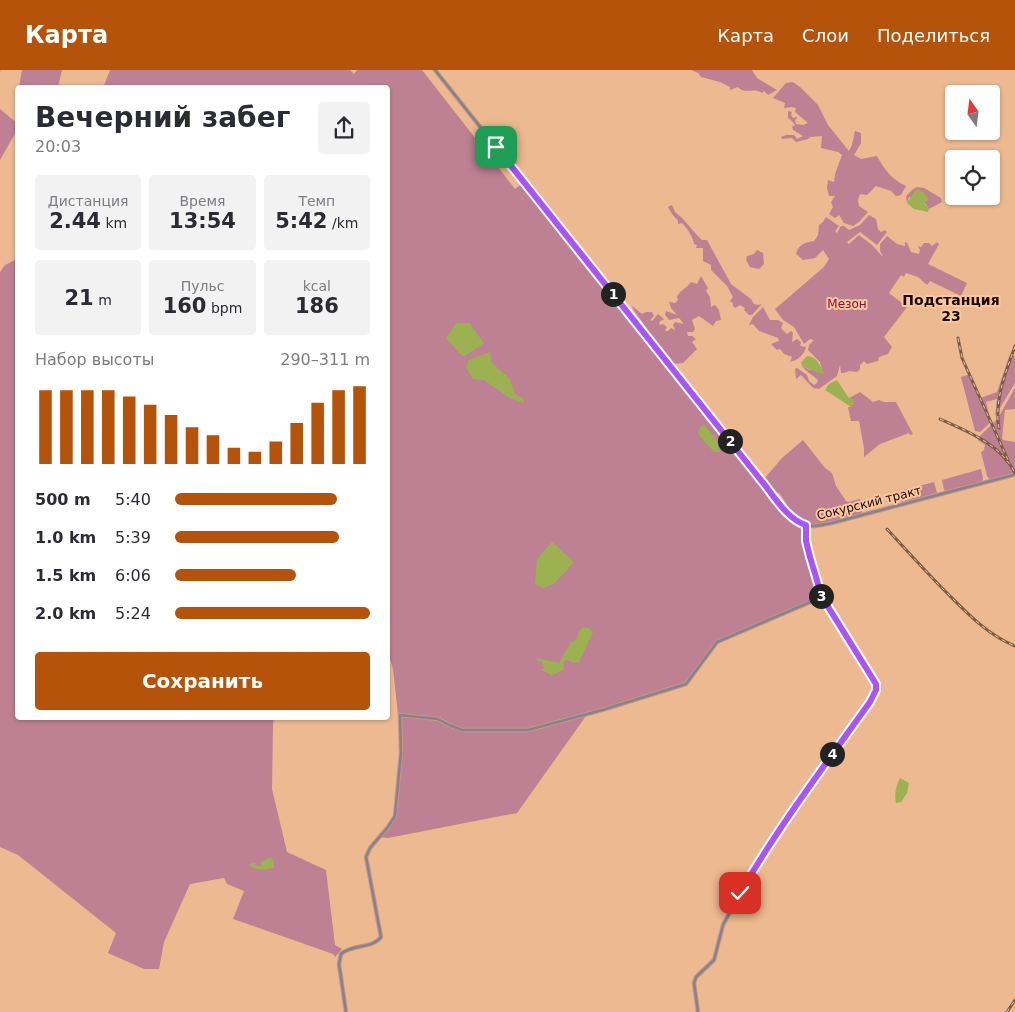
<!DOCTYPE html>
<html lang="ru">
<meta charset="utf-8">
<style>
:root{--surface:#fff;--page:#f2f2f3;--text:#2b2b33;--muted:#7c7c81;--accent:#b45309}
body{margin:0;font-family:"DejaVu Sans",sans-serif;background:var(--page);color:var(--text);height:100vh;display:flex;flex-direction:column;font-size:19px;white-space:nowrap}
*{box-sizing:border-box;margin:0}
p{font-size:16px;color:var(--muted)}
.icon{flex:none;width:28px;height:28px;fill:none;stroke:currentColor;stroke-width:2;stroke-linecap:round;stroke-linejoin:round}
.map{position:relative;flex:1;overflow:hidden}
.sheet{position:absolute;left:15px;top:15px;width:375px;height:635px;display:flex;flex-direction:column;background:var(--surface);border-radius:5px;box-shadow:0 1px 4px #0004}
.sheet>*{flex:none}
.needle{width:32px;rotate:346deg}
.buttons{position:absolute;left:945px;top:15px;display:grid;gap:10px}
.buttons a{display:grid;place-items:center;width:55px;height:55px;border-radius:5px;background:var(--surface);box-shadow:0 1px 4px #0004;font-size:25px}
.pin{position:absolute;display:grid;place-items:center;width:42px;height:42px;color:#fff;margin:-21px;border-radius:10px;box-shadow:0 2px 8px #0006}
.km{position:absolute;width:25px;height:25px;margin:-12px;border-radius:50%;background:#222;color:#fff;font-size:14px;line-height:25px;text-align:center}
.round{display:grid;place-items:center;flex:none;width:52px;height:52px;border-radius:5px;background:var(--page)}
.summary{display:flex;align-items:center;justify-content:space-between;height:85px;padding:0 20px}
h1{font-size:28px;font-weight:800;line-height:38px}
.figures{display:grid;grid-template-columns:repeat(3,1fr);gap:8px;height:85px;padding:5px 20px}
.figures div{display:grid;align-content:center;border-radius:5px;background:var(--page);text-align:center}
.figures b{font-size:21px;font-weight:800}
.figures small{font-size:14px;font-weight:400}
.figures p{font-size:14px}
.chart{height:140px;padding:10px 20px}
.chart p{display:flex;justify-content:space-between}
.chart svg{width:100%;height:90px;margin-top:5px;stroke:var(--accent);stroke-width:6}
.action{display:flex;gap:10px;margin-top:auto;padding:10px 20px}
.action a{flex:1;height:58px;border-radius:5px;background:var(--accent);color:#fff;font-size:20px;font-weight:800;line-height:58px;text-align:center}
ul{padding:0 20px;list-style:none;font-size:16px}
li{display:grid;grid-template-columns:80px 60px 1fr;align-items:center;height:38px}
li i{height:12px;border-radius:6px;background:var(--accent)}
header{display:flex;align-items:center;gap:30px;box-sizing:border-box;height:70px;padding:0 25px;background:var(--accent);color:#fff}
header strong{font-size:24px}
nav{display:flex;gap:28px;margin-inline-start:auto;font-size:18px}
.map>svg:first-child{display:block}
.green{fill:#bd8193}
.water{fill:#9cb250}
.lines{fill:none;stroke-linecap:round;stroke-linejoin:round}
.stream{stroke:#9cb250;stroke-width:1}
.minor-casing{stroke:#c79976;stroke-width:4.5}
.minor{stroke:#878097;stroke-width:2.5}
.rail-casing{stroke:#7d5c44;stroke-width:3}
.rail{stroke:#fac69c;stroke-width:1;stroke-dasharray:4;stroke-linecap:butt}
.route-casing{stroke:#fff;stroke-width:10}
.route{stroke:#a855f7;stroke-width:6}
.labels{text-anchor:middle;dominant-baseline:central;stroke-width:4;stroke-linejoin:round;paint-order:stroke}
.park-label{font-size:12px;fill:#880f47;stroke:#fac69c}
.street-label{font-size:12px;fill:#190800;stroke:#fac69c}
.neighbourhood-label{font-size:14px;font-weight:bold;fill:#190800;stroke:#fac69c}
</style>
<header>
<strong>Карта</strong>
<nav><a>Карта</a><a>Слои</a><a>Поделиться</a></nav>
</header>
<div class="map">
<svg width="1015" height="942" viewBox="0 0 1015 942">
<rect width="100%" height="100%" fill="#edb990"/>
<path class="green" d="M22,0H62L58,17H19Z
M110,0H350L354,4L357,0H422L515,119L524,112L783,436L794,448L806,455C803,479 815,505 822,527L717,572L686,614L586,644V646L517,743L388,768L379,767L395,746L401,683L400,646L398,645L393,599L388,582V18H103Z
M691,0H752L757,8L777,20L768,25L764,21L762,23C753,17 745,25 738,17L730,20V17L720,12L701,7L698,3Z
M793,12L800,17L818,35L828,55L849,81L852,75L855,61L861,63V73L854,85L861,89L877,86C884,99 892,110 906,116L901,125L896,126L891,121L876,116L867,125L860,124L858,130L859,136L868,142L859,152L853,156L844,153L839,145L835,148L829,144L833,137L831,132L835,126H829L827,118L828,110L834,112L835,104L842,85L838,82L821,78L822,66L810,67L808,69L796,72L792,68L782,69L781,67L786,65H794L797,69L803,66L793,60L792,57L795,55L791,50L788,48V41L792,42L791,45L793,48L798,47L795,50L796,54L803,55L808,53L795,42L796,38L791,37L784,38L785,33L773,28L786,13Z
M0,39L17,53V60L0,90Z
M917,117L924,118L941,128L942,132L929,139L924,132L909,127L907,133L906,126L913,119Z
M672,135L675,142L682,148L697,165L702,170H707L731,214L751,229L754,234L758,235L762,234L752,245H749L744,240L745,238L740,235L735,238L733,236V233L730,231L733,227L727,216L711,200V195L703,191V178H696L697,175L694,174C693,167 687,158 682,153L678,154V151L672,144L668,137Z
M869,145L876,149L878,159L881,162L885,160L887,162L877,175L860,162L847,172L849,174L859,165L872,175L882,186H883L880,181V174L887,166L897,174L905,176V172L907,173L911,182L919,184L920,180L918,176L921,177L924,173H929L932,176L937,172L939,174L928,194L967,213L961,226L930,211L927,215L918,207L906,203L904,207L901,205L889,223L907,237L884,267L892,277L888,284L879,287L878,291L867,294L864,291L860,295V299L857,302L849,301L844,303H841L840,295L837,306L819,319L813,318L801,305L796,309L795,299L797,298L807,305L809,311L814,315L817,313L818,310C813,305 806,302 802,296L810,300H822L820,292L808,280L809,275L814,270L810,269L804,274L794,257L783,250L775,239L824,197L829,189L823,180L815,188L803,190L796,184C798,175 805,172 814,171L818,165L819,155L823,152L826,147L839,156L835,161L837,163L841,156H844L849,160L860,155Z
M757,180L763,183L764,194L759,199L750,197L746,190L747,186L754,184Z
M17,189L18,648H274L273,654L272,719L287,782L326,800L335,875L342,879L335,887L333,884L233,849L244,821L227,814L224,808L190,814L164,872L159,899H144L108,883L116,863L18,785L0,777V202L5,195Z
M701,206L708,218L706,221L710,227L711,237L715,235L719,240L721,250L716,251L713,256L699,246L692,250L695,259L693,262H687L688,266H692L696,269L692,272L697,279L683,293L672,294L633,239L632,236L642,244L646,242H652L654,246L650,250L652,251L658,244L664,249L659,252L660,255L663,254L667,257L665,261H668L671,258L675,260L673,255L675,252L684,254L679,248L669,250L665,245L666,241L677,245L671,238L669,232L675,233L678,230L677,227C680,220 687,218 691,212L697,214Z
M763,237L770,250H778L783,253L781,258L787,264L791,261L793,263L792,272L797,269L801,272L800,276L806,277C804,285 798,290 790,292L792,287L784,284L780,279L777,280L771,274L779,271L778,268L759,261L753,254L749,255L753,247Z
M1010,284L1015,286V313L995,346L997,329L986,332L991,352L980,362L975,361L961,307L970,304L980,328L997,322Z
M1015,318V339L1005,340L1002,368L1003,370L1015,372V403L990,410L987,406L981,382L984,380L985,375L978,370V368L998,348Z
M860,322L873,332L879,330L884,332H896L913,364L910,365L909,363L880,374L864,387V378L859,351H851L848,337H851L853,330L849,328Z
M803,370L825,398L832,403L836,416L846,431L848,432L860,429L863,438L861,444C845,448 812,461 799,449C791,442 785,431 779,423C773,422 766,415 764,409L782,388Z
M981,399L983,408L982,412L946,421L944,420L942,410Z
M934,412L937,423L902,432L897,427L896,422Z"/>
<path class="water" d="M917,120L922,121L929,129L924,133L929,139L928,142L914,139L907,133L914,122Z
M456,253H469L484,273L465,286H462L446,268Z
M490,282L491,292L510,309L515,324L524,329L523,333L510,328L484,310L473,309L466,298L469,290Z
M807,286C817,286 820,296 824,303L821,304L802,296L801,293Z
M837,310L849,328L853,330L854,333L851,337L825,320L829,314Z
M704,354L716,369L720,382H714L698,364L699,359Z
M552,472L574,492L555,513L543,518L535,514L537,489Z
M583,557L589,558L593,562L579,592L574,593L567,590L564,591L563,600L551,606L550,604L541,600L544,598L541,590L539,593L537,588L559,593L571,572L577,569L579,561Z
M900,708L909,713L907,723L901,732L896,733C894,726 896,715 900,708Z
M268,788H271L274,791V798C267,800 254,801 249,795L252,793H255L257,796H261V792Z"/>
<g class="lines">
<path class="stream" d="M0,1V0"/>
<defs>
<path id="minor" d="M435,0L760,409C772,424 791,456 812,456C819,456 826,454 832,453L1013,405
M346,942L339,894L341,884C352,874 372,879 381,867L366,787L370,778L388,757L395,746L401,683L400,645L438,649L449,655L462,660H528L602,640L686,614L717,572L822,527
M698,942L694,913L696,907L714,890L723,855L754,798L869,631C875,623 878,617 873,608L822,527L809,487L806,471V455"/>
</defs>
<use href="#minor" class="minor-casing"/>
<use href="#minor" class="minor"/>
<defs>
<path id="rail" d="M958,268L962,288L1008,390
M940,349C969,362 1000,374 1015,403
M999,358C994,330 1006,302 1015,276
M887,459C907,481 927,503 948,524C968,544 988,565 1015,576
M1007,942L1015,930"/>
</defs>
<use href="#rail" class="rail-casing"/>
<use href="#rail" class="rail"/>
</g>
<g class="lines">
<defs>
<path id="route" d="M496,77L760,409C773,424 786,449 806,455V471L810,487L822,527L876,614V620L870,632C825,695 779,756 740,823"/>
</defs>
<use href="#route" class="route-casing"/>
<use href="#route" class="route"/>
</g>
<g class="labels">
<g class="park-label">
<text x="847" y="234">Мезон</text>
</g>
<g class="street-label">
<text transform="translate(869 433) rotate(-14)">Сокурский тракт</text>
</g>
<g class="neighbourhood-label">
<text x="951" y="230">Подстанция<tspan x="951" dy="16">23</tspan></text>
</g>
</g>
</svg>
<div class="buttons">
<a><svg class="needle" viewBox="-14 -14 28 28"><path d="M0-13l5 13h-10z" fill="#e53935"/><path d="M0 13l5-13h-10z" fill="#7c7c81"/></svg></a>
<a><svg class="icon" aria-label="locate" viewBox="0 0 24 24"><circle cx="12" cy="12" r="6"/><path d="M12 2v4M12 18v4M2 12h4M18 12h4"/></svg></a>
</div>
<div class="pin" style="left:496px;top:77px;background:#1e9e55"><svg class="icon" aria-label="arrive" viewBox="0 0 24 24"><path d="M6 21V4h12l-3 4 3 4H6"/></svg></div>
<div class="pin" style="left:740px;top:823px;background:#d93025"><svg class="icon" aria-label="check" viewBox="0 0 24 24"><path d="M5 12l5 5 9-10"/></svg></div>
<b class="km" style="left:613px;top:224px">1</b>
<b class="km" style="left:730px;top:371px">2</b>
<b class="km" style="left:821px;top:526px">3</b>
<b class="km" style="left:832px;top:684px">4</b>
<section class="sheet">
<div class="summary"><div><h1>Вечерний забег</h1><p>20:03</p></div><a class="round"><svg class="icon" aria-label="share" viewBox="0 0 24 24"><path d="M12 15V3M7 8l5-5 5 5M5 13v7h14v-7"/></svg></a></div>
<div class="figures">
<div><p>Дистанция</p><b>2.44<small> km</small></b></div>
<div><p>Время</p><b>13:54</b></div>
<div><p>Темп</p><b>5:42<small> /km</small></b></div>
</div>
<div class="figures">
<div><b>21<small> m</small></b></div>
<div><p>Пульс</p><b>160<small> bpm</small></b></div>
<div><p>kcal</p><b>186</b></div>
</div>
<div class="chart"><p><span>Набор высоты</span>290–311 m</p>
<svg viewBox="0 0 160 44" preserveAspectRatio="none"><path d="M5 44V8M15 44V8M25 44V8M35 44V8M45 44V11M55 44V15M65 44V20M75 44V26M85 44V30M95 44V36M105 44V38M115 44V33M125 44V24M135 44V14M145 44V8M155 44V6"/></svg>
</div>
<ul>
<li><b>500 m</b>5:40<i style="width:83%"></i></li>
<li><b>1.0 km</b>5:39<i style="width:84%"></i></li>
<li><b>1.5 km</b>6:06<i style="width:62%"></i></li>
<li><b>2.0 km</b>5:24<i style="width:100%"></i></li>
</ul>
<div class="action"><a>Сохранить</a></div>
</section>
</div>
